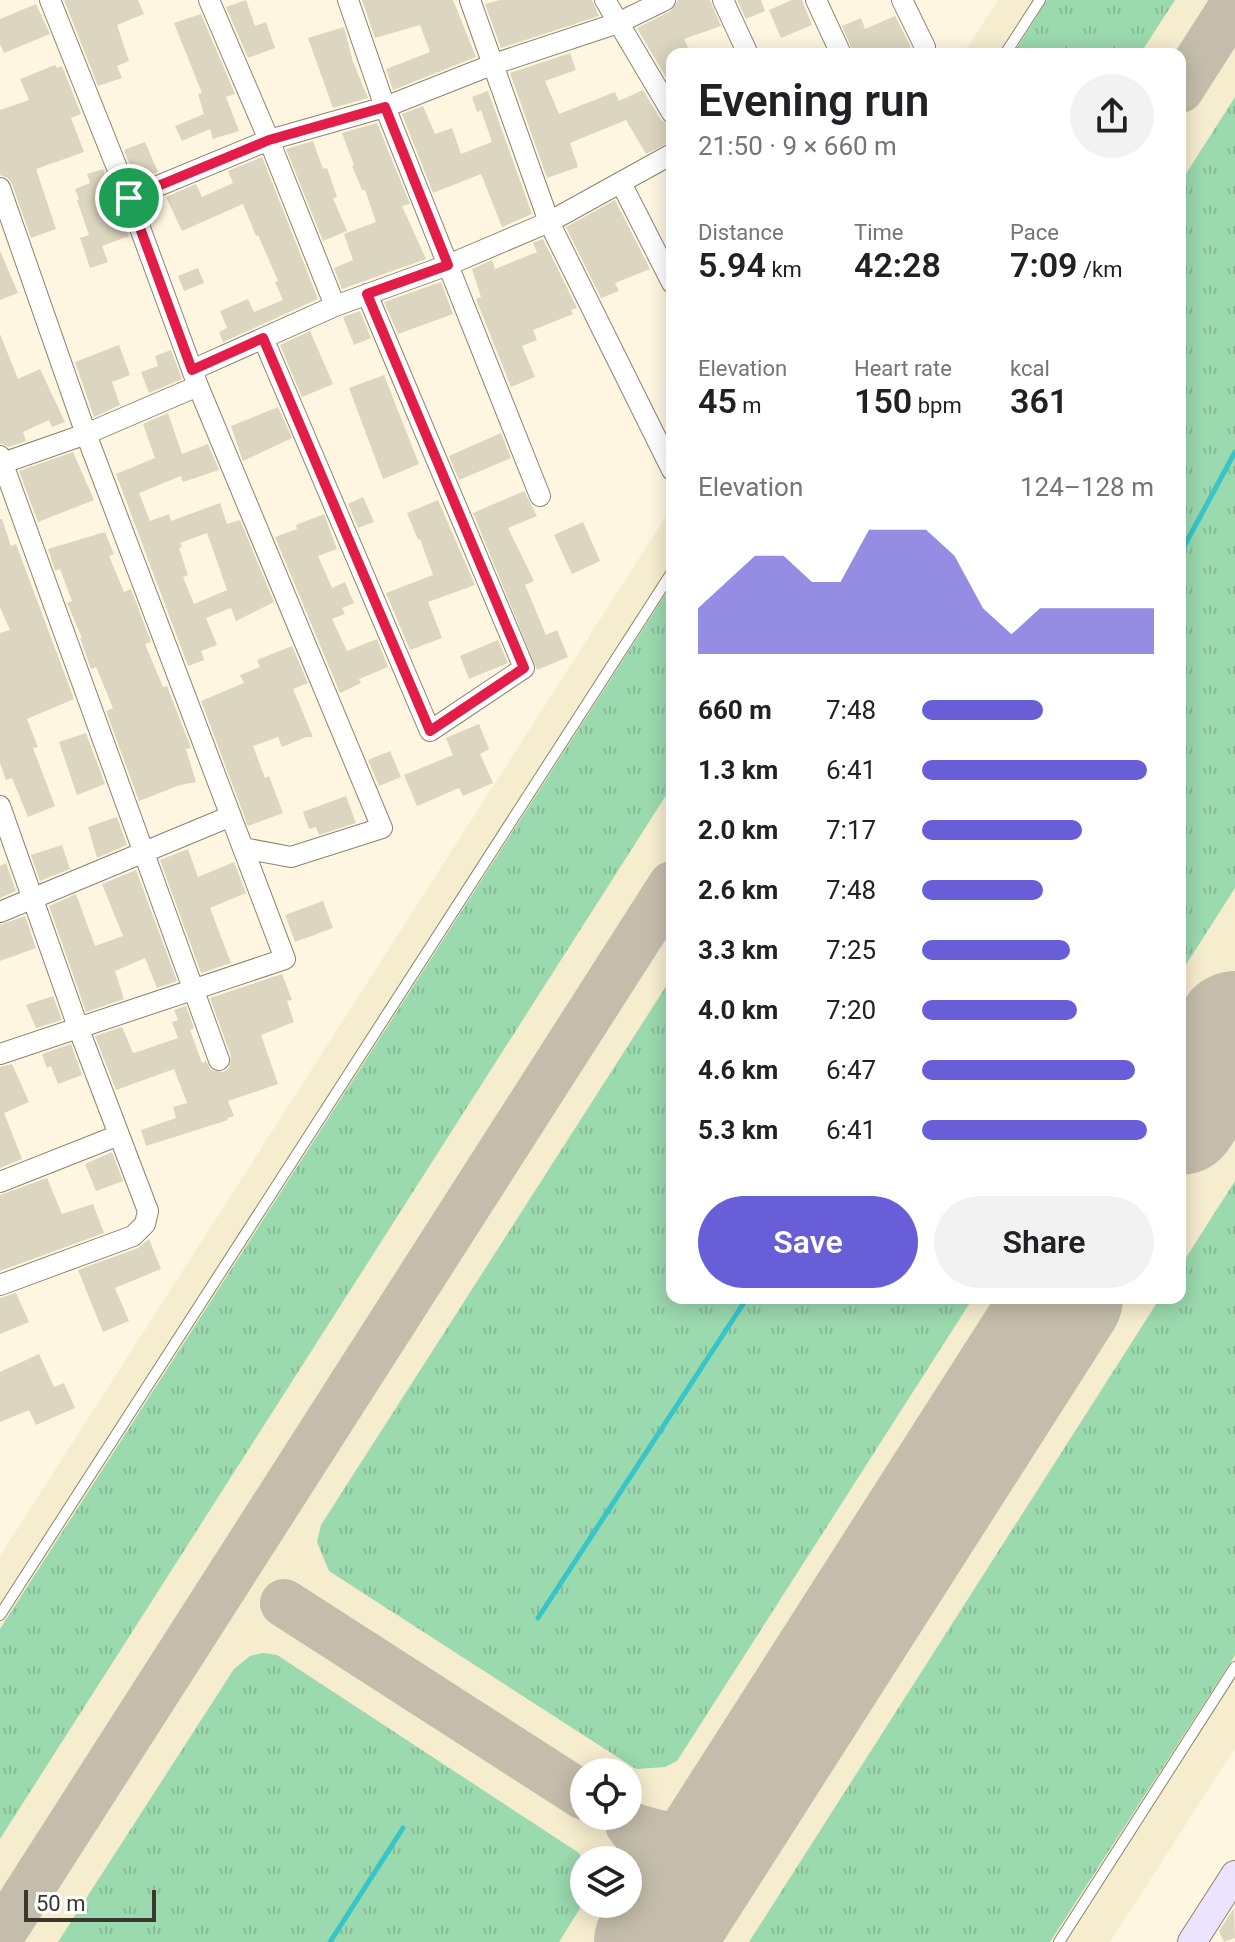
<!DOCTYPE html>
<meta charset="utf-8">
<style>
:root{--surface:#fff;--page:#f2f2f2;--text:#202124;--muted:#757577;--accent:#685ed8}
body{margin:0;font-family:Roboto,sans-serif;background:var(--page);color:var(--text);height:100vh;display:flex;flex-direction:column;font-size:30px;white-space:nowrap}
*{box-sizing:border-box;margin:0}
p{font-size:26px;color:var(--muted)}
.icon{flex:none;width:44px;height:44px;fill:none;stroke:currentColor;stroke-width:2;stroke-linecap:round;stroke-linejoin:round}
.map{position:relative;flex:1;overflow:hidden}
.side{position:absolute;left:666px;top:48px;width:520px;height:1256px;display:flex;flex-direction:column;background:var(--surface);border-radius:16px;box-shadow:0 4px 20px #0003}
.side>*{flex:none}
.buttons{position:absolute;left:570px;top:1758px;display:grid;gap:16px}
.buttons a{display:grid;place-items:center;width:72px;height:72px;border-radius:50%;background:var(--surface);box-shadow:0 4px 20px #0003;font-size:40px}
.scale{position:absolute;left:24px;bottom:20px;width:132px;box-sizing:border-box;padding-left:8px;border:4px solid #3a372f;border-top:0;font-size:22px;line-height:28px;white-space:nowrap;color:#3a372f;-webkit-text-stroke:6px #fff;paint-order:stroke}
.pin{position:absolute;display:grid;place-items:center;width:68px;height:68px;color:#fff;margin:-34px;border:4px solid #fff;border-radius:50%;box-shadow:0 2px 8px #0007}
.round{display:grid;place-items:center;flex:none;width:84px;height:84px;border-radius:42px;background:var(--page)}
.overview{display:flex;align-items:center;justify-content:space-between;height:136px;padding:0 32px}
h1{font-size:44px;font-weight:600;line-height:60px}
.stats{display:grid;grid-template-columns:repeat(3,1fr);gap:12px;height:136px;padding:8px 32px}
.stats div{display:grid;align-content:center}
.stats b{font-size:34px;font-weight:600}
.stats small{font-size:22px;font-weight:400}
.stats p{font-size:22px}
.chart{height:224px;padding:16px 32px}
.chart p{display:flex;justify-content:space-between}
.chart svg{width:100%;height:144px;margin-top:8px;fill:var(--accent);opacity:.7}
.action{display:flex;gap:16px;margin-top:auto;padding:16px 32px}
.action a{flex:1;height:92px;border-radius:48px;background:var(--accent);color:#fff;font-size:32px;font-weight:600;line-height:92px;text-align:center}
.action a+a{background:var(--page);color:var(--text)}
ul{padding:0 32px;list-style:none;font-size:26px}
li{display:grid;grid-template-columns:128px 96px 1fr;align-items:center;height:60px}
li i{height:20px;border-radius:10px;background:var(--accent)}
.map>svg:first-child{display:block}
.built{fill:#f6ecce;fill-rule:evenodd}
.grass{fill:url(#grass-tufts)}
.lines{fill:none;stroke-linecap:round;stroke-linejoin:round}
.stream{stroke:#37c5c9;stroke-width:5}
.taxiway{stroke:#c4bdab;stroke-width:48}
.runway{stroke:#c4bdab;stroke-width:118}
.building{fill:#dcd5bf;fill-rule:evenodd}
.lane-casing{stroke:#8b8470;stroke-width:12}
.street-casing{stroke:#8b8470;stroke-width:22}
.secondary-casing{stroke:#8b8470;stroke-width:30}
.lane{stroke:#fff;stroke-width:10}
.street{stroke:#fff;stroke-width:20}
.secondary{stroke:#ece4fe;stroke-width:28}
.route-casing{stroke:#fff;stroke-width:16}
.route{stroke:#e11d48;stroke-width:10}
</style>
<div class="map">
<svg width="1235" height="1942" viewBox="0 0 1235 1942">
<defs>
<pattern id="grass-tufts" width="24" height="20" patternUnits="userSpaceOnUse" patternTransform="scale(2)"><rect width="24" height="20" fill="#9bd9ae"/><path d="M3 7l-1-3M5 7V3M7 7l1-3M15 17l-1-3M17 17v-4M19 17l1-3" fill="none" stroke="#86bb96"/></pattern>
</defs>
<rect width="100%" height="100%" fill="#fef6e0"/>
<path class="built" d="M998,0H1235V1748L1110,1942H0V1556L672,507V1298H1180V54H963ZM584,1772H628V1816H584ZM584,1860H628V1904H584Z"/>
<path class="grass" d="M1047,0H1175L1140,54H1013Z
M1235,97V888L1180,974V183Z
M672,584V786L0,1839V1629Z
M672,977V1298H973L677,1761L665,1767L636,1769L329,1571L317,1542L321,1525Z
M1235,1181V1655L1232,1660L1050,1942H749L1160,1298H1180V1267Z
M263,1653L277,1655L579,1853L584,1864V1902L559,1942H58L234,1669L250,1656Z"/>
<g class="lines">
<path class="stream" d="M1180,554L1235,452
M538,1618L747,1298
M330,1942L403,1828"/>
<path class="taxiway" d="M1180,89L1235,3
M284,1603L584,1796
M0,1936L672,885
M651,1942C673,1892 662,1866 629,1825C671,1840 700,1844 735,1812"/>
<path class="runway" d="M1180,1116L1235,1030
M653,1942L1064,1298"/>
</g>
<path class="building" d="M64,0H138L144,14L117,25L129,61L117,66L122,78L98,86Z
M246,0L255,26L266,22L275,48L248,58L226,7Z
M362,0H453L476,57L393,90L386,69L430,52L420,25L375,38Z
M500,0H592L599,16L501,48L485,4Z
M678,0H710L721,26L684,39L691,54H672V88L637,28L671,11Z
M737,0H761L765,11L746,19Z
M792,0H802L812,25L781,38L769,10Z
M36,4L50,34L4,53L0,44V19Z
M201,14L235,94L226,97L239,131L213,139L210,129L182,141L175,126L204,114L198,94L202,93L174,23Z
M895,16L911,47L895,54H854L842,26L861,18L865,29Z
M344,27L353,62L368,98L333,108L308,38Z
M570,53L576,70L545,81L559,114L615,92L619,101L643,90L661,120L672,126V141L646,154L626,120L570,143L578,167L547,178L510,73Z
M55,65L57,68L62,66L81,114L71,118L84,152L36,169L56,229L31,238L12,184L8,178L0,175V110L29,100L20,79Z
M488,91L532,214L502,227L481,174L433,193L402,114L423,106L435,134L452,128L461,154L492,142L481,110L477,112L472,97Z
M377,123L410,204L402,206L426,259L342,289L334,268L353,260L344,234L376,222L365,190H362L352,166L354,165L342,133Z
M313,141L323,169L327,168L337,197L333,198L347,231L323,241L286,149Z
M145,142L158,172L136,181L124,150Z
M262,157L318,299L223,342L219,332L227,328L220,311L248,299L254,312L283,300L275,282L278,281L258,235L256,236L243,204L182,231L166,197L196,184L202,197L233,183L228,171Z
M103,169L129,236L102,246L108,262L90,268L80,238L89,235L77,200L79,199L75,189L90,183L87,174Z
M615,200L650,269L615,283L619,291L601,298L566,227Z
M543,239L577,308L571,310L573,314L533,330L537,340L522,346L535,377L511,387L476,299L481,297L472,269L492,260L495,269L537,252L533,243Z
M0,251L18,293L0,300Z
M198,268L204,283L184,291L178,276Z
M441,282L453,314L398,334L384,302Z
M360,311L371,338L354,345L343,317Z
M310,331L333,384L302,397L280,345Z
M0,334L18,379L40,369L65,422L52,427L49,420L23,432L26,441L9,447L0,443Z
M119,345L130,375L112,382L120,405L94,417L75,362Z
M171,350L182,379L149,393L141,372L158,366L155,356Z
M384,375L419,464L383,479L349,388Z
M278,407L292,438L243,461L231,426Z
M168,413L182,454L208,444L219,470L183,482L181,476L139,493L150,521L169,514L171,521L220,503L227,524L240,520L274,602L236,621L231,608L206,618L217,645L201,651L204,660L188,666L116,474L155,458L143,424ZM207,533L227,590L194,604L183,577L188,575L179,548L182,547L180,543Z
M501,433L511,458L459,480L449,456Z
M73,452L94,500L38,522L19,471Z
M524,491L537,516L508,528L534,581L525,585L546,635L557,630L568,657L537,670L473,513Z
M363,497L374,522L358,528L348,504Z
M438,500L475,585L428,602L442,638L410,650L386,593L433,575L420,539L418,540L407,513Z
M324,514L337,549L318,556L332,588L345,582L354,603L342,608L345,614L332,619L347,651L377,639L388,667L359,679L361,683L340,693L275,537L297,529L296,525Z
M0,519H2L11,546L16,544L74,699L27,719L38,747L33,748L55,806L28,817L12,778L6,780L0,763V633L10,630L0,607Z
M583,522L600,561L572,574L554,535Z
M105,532L114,554L109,556L124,592L131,589L151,642L145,644L163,687L167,686L191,748L186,749L196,782L180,785L139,801L106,711L113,708L96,667L91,669L80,638H82L67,603L72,601L60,569L55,571L48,549Z
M498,640L508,663L469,679L460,656Z
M292,646L308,683L293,689L313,737H306L282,747L278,737L253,746L265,778L269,776L283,813L248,826L201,701L244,683L240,675L260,667L257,660Z
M479,724L489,749L480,754L493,783L463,796L459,788L417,806L404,775L453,755L446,738Z
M86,733L105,784L77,795L59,742Z
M390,751L401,777L379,786L368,760Z
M346,796L356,823L319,835L316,827L309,829L303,812Z
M117,817L127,845L97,858L88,827Z
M62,845L70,869L40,881L31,855Z
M188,849L198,877L234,862L246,893L210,908L231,963L201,973L160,860Z
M6,863L16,891L0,898V866Z
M136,870L177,981L157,988L145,958L115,971L124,999L86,1012L49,906L76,894L95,946L123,936L102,884Z
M323,901L333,928L295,942L285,915Z
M25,916L36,948L0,961V925Z
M282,974L292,1000L287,1001L294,1022L261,1035L278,1084L228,1101L234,1116L227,1118L228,1120L146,1146L141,1130L176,1118L173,1107L187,1103L174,1069L116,1090L95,1036L122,1027L133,1053L140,1051L178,1038L172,1022L178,1020L174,1010L186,1006L194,1028L190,1030L202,1063L206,1061L211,1070L223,1072L229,1068L231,1056L210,998Z
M53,996L62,1020L36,1028L26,1005Z
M71,1044L82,1075L58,1084L51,1066L47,1068L42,1054Z
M12,1064L29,1102L4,1113L22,1159L0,1168V1067Z
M112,1152L123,1181L96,1191L85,1164Z
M47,1178L62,1214L93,1204L104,1233L0,1271V1195Z
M149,1239L161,1269L115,1288L129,1321L103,1332L78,1270L138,1248Z
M16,1293L29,1322L0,1334V1298Z
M39,1354L54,1387L64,1383L75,1408L36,1425L29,1410L0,1422V1372Z
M1234,1908L1235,1938L1224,1942L1219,1931Z"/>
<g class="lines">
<defs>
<path id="lane" d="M1005,54L1040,0
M0,1615L672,572
M1059,1942L1235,1667"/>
<path id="street" d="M50,0L129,198L198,386L382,828L291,857L243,848
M209,0L269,140L335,306
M348,0L385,107L540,496
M470,0L549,222L672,470
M605,0L672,113
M723,0L748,54
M816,0L841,54
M902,0L925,47
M621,183L672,283
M0,188L86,434L285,959L0,1054
M129,198L269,140L385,107L494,64L618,23L665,0
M263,338L430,731L524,668L367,294
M192,370L335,306L448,265L549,222L672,154
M0,456L219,1060
M0,464L86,434L198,386
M0,806L78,1027L148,1211L145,1224L133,1236L0,1285
M0,912L231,816
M0,1182L119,1135"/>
<path id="secondary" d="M1192,1942L1235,1875"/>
</defs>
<use href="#lane" class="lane-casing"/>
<use href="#street" class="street-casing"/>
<use href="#secondary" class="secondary-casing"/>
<use href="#lane" class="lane"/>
<use href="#street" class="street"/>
<use href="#secondary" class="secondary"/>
</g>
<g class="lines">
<defs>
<path id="route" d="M385,107L448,265L367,294L524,668L430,731L263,338L192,370L129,198L269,140Z"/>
</defs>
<use href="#route" class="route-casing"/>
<use href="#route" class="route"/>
</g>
</svg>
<div class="buttons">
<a><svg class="icon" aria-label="locate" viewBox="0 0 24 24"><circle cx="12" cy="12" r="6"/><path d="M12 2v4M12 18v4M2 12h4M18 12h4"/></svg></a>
<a><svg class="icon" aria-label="layers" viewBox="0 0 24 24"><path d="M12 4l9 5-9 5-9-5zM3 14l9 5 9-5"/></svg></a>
</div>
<div class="scale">50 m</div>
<div class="pin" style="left:129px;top:198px;background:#1e9e55"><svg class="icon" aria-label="arrive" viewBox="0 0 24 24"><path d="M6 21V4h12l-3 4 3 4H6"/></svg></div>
<section class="side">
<div class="overview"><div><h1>Evening run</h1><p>21:50 · 9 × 660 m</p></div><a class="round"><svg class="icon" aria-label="share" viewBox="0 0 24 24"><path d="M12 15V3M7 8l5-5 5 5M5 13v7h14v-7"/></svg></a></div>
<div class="stats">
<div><p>Distance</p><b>5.94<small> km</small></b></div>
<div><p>Time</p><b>42:28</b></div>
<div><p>Pace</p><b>7:09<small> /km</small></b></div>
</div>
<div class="stats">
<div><p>Elevation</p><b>45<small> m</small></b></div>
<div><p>Heart rate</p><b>150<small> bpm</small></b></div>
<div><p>kcal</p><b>361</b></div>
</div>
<div class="chart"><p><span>Elevation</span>124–128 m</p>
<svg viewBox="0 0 160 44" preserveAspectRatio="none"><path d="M0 44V30L10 22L20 14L30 14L40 22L50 22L60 6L70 6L80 6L90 14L100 30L110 38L120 30L130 30L140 30L150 30L160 30V44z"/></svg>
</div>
<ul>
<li><b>660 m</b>7:48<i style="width:52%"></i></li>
<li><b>1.3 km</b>6:41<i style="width:97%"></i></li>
<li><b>2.0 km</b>7:17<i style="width:69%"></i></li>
<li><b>2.6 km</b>7:48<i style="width:52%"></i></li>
<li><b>3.3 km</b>7:25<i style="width:64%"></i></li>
<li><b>4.0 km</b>7:20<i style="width:67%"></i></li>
<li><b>4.6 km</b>6:47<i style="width:92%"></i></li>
<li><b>5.3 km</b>6:41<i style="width:97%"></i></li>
</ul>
<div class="action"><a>Save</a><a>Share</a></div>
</section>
</div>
